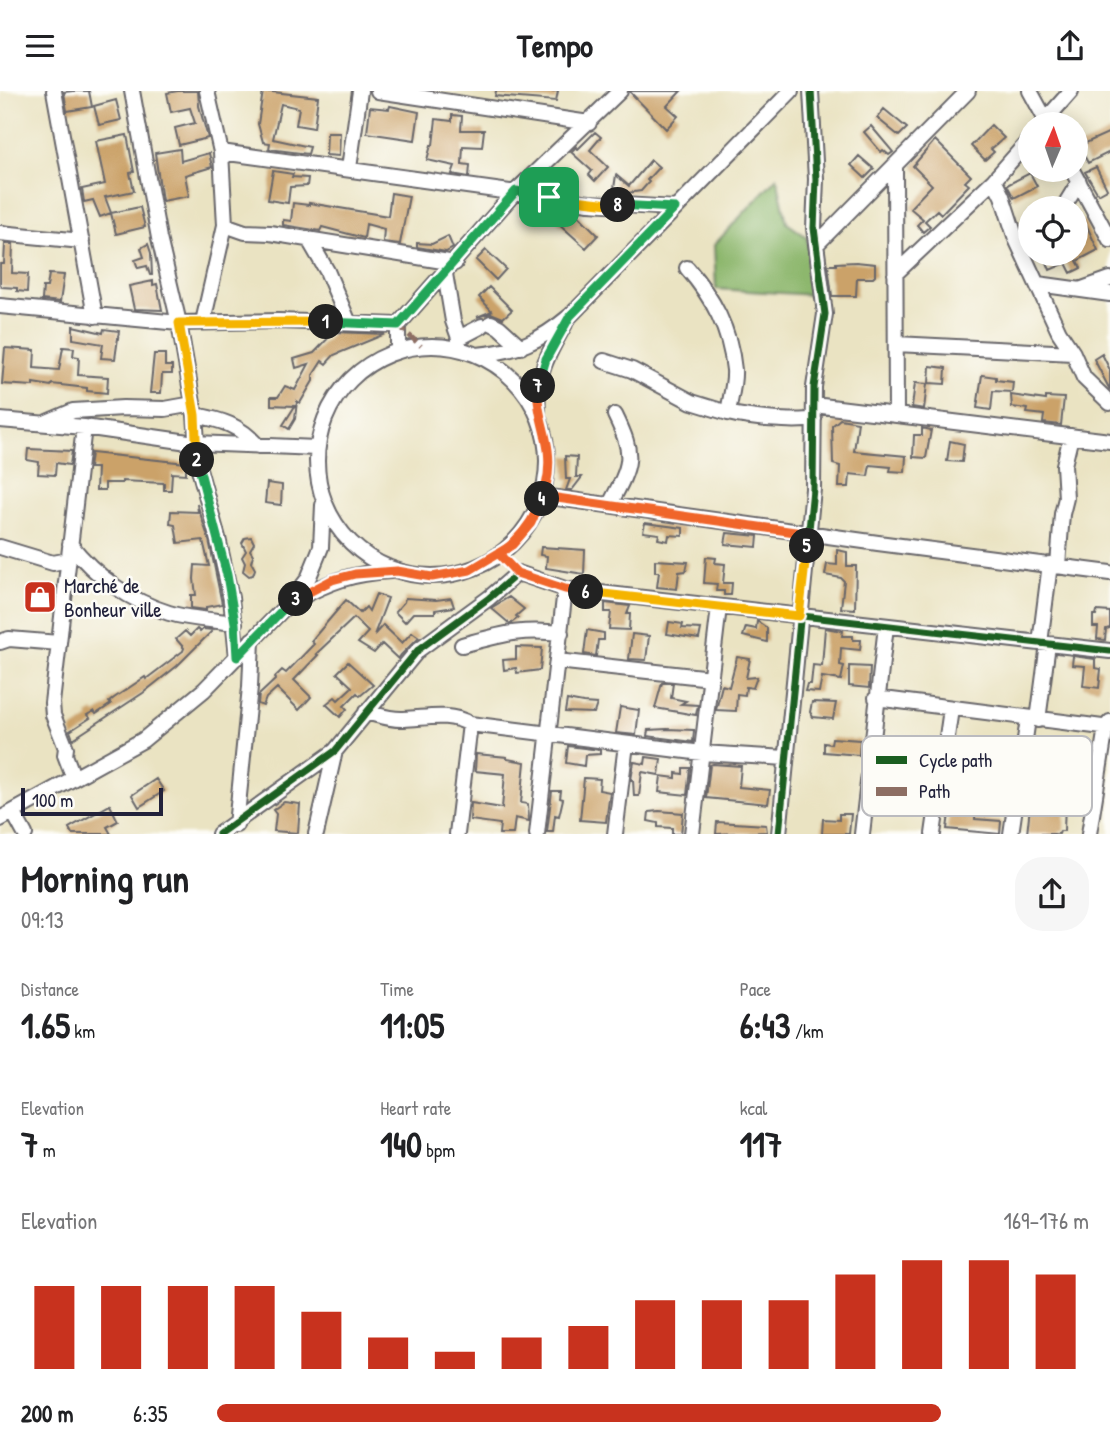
<!DOCTYPE html>
<meta charset="utf-8">
<style>
:root{--surface:#fff;--page:#f6f6f6;--text:#202124;--muted:#757577;--accent:#c8321e}
body{margin:0;font-family:"Patrick Hand",sans-serif;background:var(--page);color:var(--text);height:100vh;display:flex;flex-direction:column;font-size:26px;white-space:nowrap}
*{box-sizing:border-box;margin:0}
p{font-size:23px;color:var(--muted)}
.icon{flex:none;width:38px;height:38px;fill:none;stroke:currentColor;stroke-width:2;stroke-linecap:round;stroke-linejoin:round}
.map{position:relative;height:743px;overflow:hidden}
.side{display:flex;flex-direction:column;background:var(--surface);flex:1}
.side>*{flex:none}
.needle{width:46px;rotate:2deg}
.fabs{position:absolute;left:1018px;top:21px;display:grid;gap:14px}
.fabs a{display:grid;place-items:center;width:70px;height:70px;border-radius:50%;background:var(--surface);box-shadow:0 4px 18px #0003;font-size:35px}
.scale{position:absolute;left:21px;bottom:18px;width:142px;box-sizing:border-box;padding-left:7px;border:4px solid #22223b;border-top:0;font-size:19px;line-height:24px;white-space:nowrap;color:#22223b;-webkit-text-stroke:5px #fdfcf7;paint-order:stroke}
.pin{position:absolute;display:grid;place-items:center;width:60px;height:60px;color:#fff;margin:-30px;border-radius:14px;box-shadow:0 4px 10px #0006}
.km{position:absolute;width:35px;height:35px;margin:-18px;border-radius:50%;background:#222;color:#fff;font-size:19px;line-height:35px;text-align:center}
.round{display:grid;place-items:center;flex:none;width:74px;height:74px;border-radius:28px;background:var(--page)}
.summary{display:flex;align-items:center;justify-content:space-between;height:119px;padding:0 21px}
h1{font-size:38px;font-weight:700;line-height:52px}
.figures{display:grid;grid-template-columns:repeat(3,1fr);gap:10px;height:119px;padding:7px 21px}
.figures div{display:grid;align-content:center}
.figures b{font-size:35px;font-weight:700}
.figures small{font-size:19px;font-weight:400}
.figures p{font-size:19px}
.chart{height:196px;padding:14px 21px}
.chart p{display:flex;justify-content:space-between}
.chart svg{width:100%;height:126px;margin-top:7px;stroke:var(--accent);stroke-width:6}
ul{padding:0 21px;list-style:none;font-size:23px}
li{display:grid;grid-template-columns:112px 84px 1fr;align-items:center;height:52px}
li i{height:18px;border-radius:9px;background:var(--accent)}
header{display:flex;justify-content:space-between;align-items:center;height:91px;padding:0 21px;background:var(--surface);font-size:32px;font-weight:700}
.map>svg:first-child{display:block}
.forest{fill:#8db76d;stroke:#586c54;stroke-width:2}
.building{fill:#cba269}
.lines{fill:none;stroke-linecap:round;stroke-linejoin:round}
.minor-casing{stroke:#68666a;stroke-width:18}
.minor{stroke:#fff;stroke-width:14}
.quiet{stroke:#8d6e63;stroke-width:5;stroke-dasharray:10 5;stroke-linecap:butt}
.cycleway-casing{stroke:#fdfcf7;stroke-width:11}
.cycleway{stroke:#1b5e20;stroke-width:7}
.split-1-casing{stroke:#fff;stroke-width:14}
.split-2-casing{stroke:#fff;stroke-width:14}
.split-3-casing{stroke:#fff;stroke-width:14}
.split-4-casing{stroke:#fff;stroke-width:14}
.split-5-casing{stroke:#fff;stroke-width:14}
.split-6-casing{stroke:#fff;stroke-width:14}
.split-7-casing{stroke:#fff;stroke-width:14}
.split-8-casing{stroke:#fff;stroke-width:14}
.split-9-casing{stroke:#fff;stroke-width:14}
.split-1{stroke:#22a559;stroke-width:9}
.split-2{stroke:#f5b400;stroke-width:9}
.split-3{stroke:#22a559;stroke-width:9}
.split-4{stroke:#f0652b;stroke-width:9}
.split-5{stroke:#f0652b;stroke-width:9}
.split-6{stroke:#f5b400;stroke-width:9}
.split-7{stroke:#f0652b;stroke-width:9}
.split-8{stroke:#22a559;stroke-width:9}
.split-9{stroke:#f5b400;stroke-width:9}
.labels{text-anchor:middle;dominant-baseline:central;stroke-width:5;stroke-linejoin:round;paint-order:stroke}
.poi-label{font-size:21px;fill:#22223b;stroke:#fdfcf7;text-anchor:start}
.key{fill:#fdfcf7;stroke:#bbbbbf;stroke-width:2}
.key-label{font-size:19px;fill:#22223b}
</style>
<header><svg class="icon" aria-label="menu" viewBox="0 0 24 24"><path d="M4 6h16M4 12h16M4 18h16"/></svg>Tempo<svg class="icon" aria-label="share" viewBox="0 0 24 24"><path d="M12 15V3M7 8l5-5 5 5M5 13v7h14v-7"/></svg></header>
<div class="map">
<svg width="1110" height="743" viewBox="0 0 1110 743">
<rect width="100%" height="100%" fill="#fdfcf7"/>
<filter id="ink" filterUnits="userSpaceOnUse"><feTurbulence type="fractalNoise" baseFrequency=".0143" numOctaves="2"/><feDisplacementMap in="SourceGraphic" scale="14" xChannelSelector="R" yChannelSelector="G"/><feConvolveMatrix kernelMatrix="1 2 1 2 8 2 1 2 1" color-interpolation-filters="sRGB"/></filter>
<filter id="wash" filterUnits="userSpaceOnUse"><feTurbulence type="fractalNoise" baseFrequency=".00686" numOctaves="4" result="noise"/><feDisplacementMap in="SourceGraphic" scale="28" xChannelSelector="R" yChannelSelector="G"/><feGaussianBlur stdDeviation="1.57" result="paint"/><feColorMatrix in="noise" values="0 0 0 0 0 0 0 0 0 0 0 0 0 0 0 0 0 1.4 0 .05"/><feComposite in="paint" operator="in"/></filter>
<g filter="url(#wash)">
<rect width="100%" height="100%" fill="#eae3c2"/>
<path class="forest" d="M777,86L787,132L807,146L813,204L716,198L714,154Z"/>
<g id="blocks">
<path class="building" d="M73,0H89L92,16L67,20L64,1Z
M178,0H198L199,15L208,47L179,54L175,37L195,32L190,17L171,21L167,2Z
M263,0L318,6L314,37L296,34L299,17L281,13L273,48L310,56L308,63L269,58L270,52L263,51L258,33Z
M496,0H558L556,10L495,5Z
M629,0H681L667,15L678,25L666,38Z
M116,9L121,29L99,34L94,15Z
M390,15L419,21L415,49L367,42L370,16L389,18Z
M884,18L907,37L899,45L877,27Z
M452,24L462,25L461,39H484L482,56L463,55L462,73L470,74L469,86L452,83L455,75L427,69L431,54H433L436,28L452,30Z
M991,34L1004,47L991,58L994,61L985,69L971,55Z
M871,35L893,61L889,64L883,59L881,61L864,41Z
M595,41L601,46L590,59L608,76L595,90L589,84L592,80L571,61L576,56L578,58Z
M1110,41V61L1088,72L1079,55Z
M327,42H340L339,65L326,64Z
M127,44L134,81L130,82L134,100L105,106L111,122L100,126L93,109L84,111L82,98L105,93L96,50Z
M935,49L971,85L965,91L969,94L941,123L937,119L925,130L930,135L923,141L917,134L923,128L910,117L932,94L913,75Z
M180,58L181,70L209,62L212,76L185,84L189,105L162,110L155,62Z
M859,65L874,78L865,87L851,74Z
M651,69L659,76L647,89L649,91L641,100L613,104L616,84L629,95Z
M1096,76L1107,98L1098,103L1085,81Z
M273,80L293,83L292,86L308,87L307,95L290,96L288,112L268,109Z
M1030,82L1037,95L1014,107L1007,94Z
M391,102L409,105L400,153L383,151L384,138L366,133L364,147L322,136L320,140L283,134V129L291,130L293,112L309,114V112L388,125Z
M140,116L145,136L116,143L111,122Z
M568,119L574,120L598,144L586,157L557,131Z
M1084,129L1098,159L1077,170L1081,177L1071,182L1066,172L1050,179L1046,169L1061,163H1076V133Z
M448,145L453,157L446,161L417,156V152L432,153Z
M5,153H13L12,182L28,183L27,201L17,200V197L2,196L0,193V173H4Z
M148,153L151,162L152,184H150L147,175L138,177L135,169L144,166L141,157Z
M486,159L506,178L496,189L476,169Z
M856,171L875,173V185L873,187H857L856,205H832L828,174H836V172Z
M49,183L64,184L60,211L42,209L43,196H47Z
M153,190V194L157,193L162,219L134,218L129,195Z
M489,196L512,219L503,227L491,222L477,226L492,220L479,206Z
M73,235L103,242L104,238L119,240L115,268L101,267L103,253L73,248Z
M334,241L385,243L334,264L326,273L322,270L313,284V290L300,312L297,310L295,328L289,338L283,334L295,315L271,314V306H278L285,295L295,299L309,273L296,277L294,268L314,262Z
M63,256L74,257L73,265L79,266L78,284L108,286L107,302L87,300V297L52,293L51,295L33,292V295L2,293L5,257L35,259L34,277L59,279Z
M154,263H165V275H172V283H162L161,302H150Z
M1102,263L1110,279V299L1094,268Z
M930,275L946,277L945,293L929,292Z
M982,284L996,286V289L1013,291L1012,301L993,300L991,319L977,317Z
M915,292L927,293L924,318L912,316Z
M1011,304L1046,309V306L1064,307L1061,334L1043,332L1044,324L1027,322L1028,318L1012,316Z
M840,328L858,331L854,360L906,365L905,381L890,380L891,376L870,374L868,385L850,383L849,396H839L840,375L833,373L832,335Z
M922,337L931,339L926,367L913,366L914,344H922Z
M950,350L964,353L962,371L947,370Z
M28,358L72,360L70,374L56,372L55,384L38,383L39,371L27,369Z
M91,362L186,372V383L172,382L171,399H164V392L122,390V392H105V399H96L97,377H89Z
M565,365L577,366L576,386H582L572,399H566L570,388H566Z
M267,392L282,394L281,414L265,412Z
M197,413L209,449L222,513L206,516V519L191,517V504H196L194,488L195,474L209,475L203,449L178,452L175,434L170,433L171,420L198,421Z
M645,432L683,437V445L669,444L668,450L658,448L659,443L643,441Z
M727,442L758,445L757,456L725,453Z
M251,446L254,452L250,459L253,464L251,471L255,478L253,484L249,485L243,480L245,472L242,466L246,460L242,452L245,447Z
M541,456L585,459L584,483L546,477L547,465L540,464Z
M837,459L847,461V475H856L855,518L841,517L844,490L841,487L825,484L827,473L837,474Z
M706,466L716,467L715,472L725,473L723,492H732L731,504H724V500H716L717,493L704,492Z
M655,469L688,471L686,480L679,481L677,498L657,496L659,481H655Z
M376,503L388,507L374,544L383,534L402,552L412,541L419,546L401,564L398,568L382,553L374,562L358,552L368,541L354,527L316,563L318,564L294,589L311,606L299,619L277,597L266,607L263,615L258,613L259,604L276,588L275,586L282,579L286,582L314,553L311,550L346,509L360,522L366,516L369,520Z
M509,506L524,518L516,525L518,527L510,533L491,517Z
M405,507L436,509L451,507L454,516L435,519V522H413L405,531L395,521L404,511Z
M605,512L630,515L627,523H630L629,539L609,538L611,521H605Z
M1097,520L1110,521V537L1106,538L1105,549L1097,548L1098,536H1093V524H1096Z
M757,530L767,537V551L743,545L746,536L756,538Z
M669,531L683,533L682,537L701,538L699,548L667,543Z
M825,537L843,540L842,545H853V549H861L860,559L841,557L840,574L844,575L841,589L822,586L819,601L805,600L807,593H811L813,574L822,575Z
M197,538L200,541L203,538L213,539L177,575L143,602L73,648L70,640L90,627L87,624L94,620L96,623L111,613L109,611L114,607L145,586L146,588L183,560L184,557L176,548L185,540L190,545Z
M587,539L604,542V549H598L596,565L584,563Z
M632,543L649,545L646,569L629,568Z
M516,556L542,557L540,579L517,582L516,577L504,579L503,569L516,568Z
M1073,565L1095,568V577L1101,578L1099,597L1083,595L1085,575L1072,574Z
M737,566L750,568L746,587L757,586L753,597L746,596L745,604L737,603L736,620L716,619L722,594L729,596Z
M348,571L373,594L360,605L357,602L344,615L347,618L340,626L326,613L335,606L338,609L352,596L337,582Z
M849,575L870,576L869,597L849,595Z
M662,592H673L671,607L686,610L681,613L698,614L696,624L655,617Z
M567,609L583,612L597,613L594,622L565,621Z
M812,611L836,612L833,628L813,626L810,621Z
M620,616L639,619L636,644L616,642Z
M667,638L694,639L693,651L647,645L648,639Z
M832,647L860,649L859,664L824,661V652L831,653Z
M568,655L600,659V663L585,664L584,675L566,672Z
M476,663L507,666V668L525,671L521,712L528,713L529,730L515,727L513,743H499L500,733L470,729L471,712L502,717L505,683L475,680Z
M646,666L661,668L659,684L642,681L639,705H634L633,689H631L634,671L645,673Z
M713,673L741,675L739,696L770,699L768,713L706,707L710,674Z
M683,677H690L687,704L659,701L661,685L676,687V682L683,683Z
M1045,683L1058,684L1056,700L1085,702L1084,712L1065,711L1064,740H1060L1059,743H1027L1032,697L1044,698Z
M584,687L600,688L599,699L610,701L606,731L580,729Z
M156,688L164,700L139,716L132,704Z
M552,700H561L560,707L563,708L559,725L555,724L553,741H547Z
M955,706L970,707V713L976,714L975,728L1001,730L1000,743L947,738L950,715L955,716Z
M284,711L300,713L298,742L274,740L276,723L273,719Z
M110,714L118,730L107,736L111,743H72L69,737Z
M659,720L683,722L681,743H672V737L658,736V732L648,730L649,721Z
M839,723H851L849,743H822L823,728L839,729Z
M717,731L766,734L767,741L716,743Z"/>
</g>
</g>
<g filter="url(#ink)">
<use href="#blocks" fill-opacity="0" stroke="#68666a" stroke-width="2"/>
<g class="lines">
<defs>
<path id="minor" d="M54,0L95,225
M132,0L159,147L179,232L195,324L199,378L218,447L231,507L237,566
M378,0L589,32
M1030,0L1048,33
M1042,33L1071,0
M221,61L589,112L675,117
M895,75L896,324
M349,77L360,0
M1072,79L1110,149
M994,89L1002,105L1016,148L1059,241L1073,262L1084,287L1110,312
M1063,117L1079,91
M225,134L245,141L270,142L455,172
M0,142L82,150
M309,149L327,180L349,232
M817,153L968,0
M687,177C713,207 730,238 734,279C735,292 730,308 728,322C748,327 794,332 814,328
M445,183L453,230L459,247V258
M895,183L994,89L1031,47
M1038,193L1110,203
M1082,198L1110,188
M0,215L179,232L278,230L398,234
M203,231L225,134L221,61L207,0
M491,232L499,236L521,256
M459,247L482,235
M896,253L1073,262
M317 370a115 115 0 1 1 230 0a115 115 0 1 1-230 0Z
M398,260V234L516,100L620,0
M477,264C517,260 539,251 570,225L791,0
M604,270L632,279L692,311L728,322
M814,314L1110,350
M538,319C535,285 549,261 565,233
M195,324C222,329 239,334 258,355
M0,329L84,336L195,352L317,357
M47,331L73,320L123,317L165,318L193,313
M543,405L878,452L1110,482
M610,413C632,372 635,365 615,324
M70,453C95,485 130,510 169,522C190,528 213,529 235,532
M0,456L53,472L69,469
M1058,474L1062,423L1066,407L1064,374L1071,345
M295,509C329,491 352,482 391,480
M0,551L9,548L59,552
M1040,552L1050,473
M462,554C500,544 520,537 561,542
M557,570L711,587
M876,607L1110,637
M366,621C378,624 391,629 404,628C428,627 448,621 470,633L702,662L786,667
M1038,629L1048,553
M73,685L65,664L66,657L53,624L52,612L84,336
M13,721L25,743
M0,728L143,649L204,599L290,511L308,488L321,456L323,414
M236,734L250,596L252,549
M219,743L335,660L418,559L489,507L518,482L565,498L1110,560
M316,743L335,660
M457,743L470,633
M537,743L565,498
M615,743L626,653
M692,743L719,516
M779,743L813,398L814,296L825,223L814,137L816,88L811,0
M862,743L886,535
M933,743L951,618
M1011,743L1028,628
M1089,743L1106,636L1110,631"/>
</defs>
<use href="#minor" class="minor-casing"/>
<use href="#minor" class="minor"/>
<path class="quiet" d="M398,234L421,255"/>
<defs>
<path id="cycleway" d="M219,743L335,660L418,559L489,507L518,482L565,498L1110,560
M779,743L813,398L814,296L825,223L814,137L816,88L811,0"/>
</defs>
<use href="#cycleway" class="cycleway-casing"/>
<use href="#cycleway" class="cycleway"/>
</g>
</g>
<g class="lines" filter="url(#ink)">
<defs>
<path id="split-1" d="M326,231L398,234L516,100L549,106"/>
<path id="split-2" d="M197,369L195,324L179,232L326,231"/>
<path id="split-3" d="M197,369L227,484L235,532L237,566L290,511L296,508"/>
<path id="split-4" d="M296,508L332,489L355,483L397,480L432,486L470,479L512,454L531,432L542,408"/>
<path id="split-5" d="M542,408L543,405L809,443L807,455"/>
<path id="split-6" d="M586,501L799,525L807,455"/>
<path id="split-7" d="M538,295C536,318 545,337 548,359C553,399 532,441 499,463L517,482L565,498L586,501"/>
<path id="split-8" d="M538,295L546,268L570,225L675,117L618,114"/>
<path id="split-9" d="M549,106L618,114"/>
</defs>
<use href="#split-1" class="split-1-casing"/>
<use href="#split-2" class="split-2-casing"/>
<use href="#split-3" class="split-3-casing"/>
<use href="#split-4" class="split-4-casing"/>
<use href="#split-5" class="split-5-casing"/>
<use href="#split-6" class="split-6-casing"/>
<use href="#split-7" class="split-7-casing"/>
<use href="#split-8" class="split-8-casing"/>
<use href="#split-9" class="split-9-casing"/>
<use href="#split-1" class="split-1"/>
<use href="#split-2" class="split-2"/>
<use href="#split-3" class="split-3"/>
<use href="#split-4" class="split-4"/>
<use href="#split-5" class="split-5"/>
<use href="#split-6" class="split-6"/>
<use href="#split-7" class="split-7"/>
<use href="#split-8" class="split-8"/>
<use href="#split-9" class="split-9"/>
</g>
<defs>
<symbol id="shop-square" viewBox="-11 -11 22 22"><rect x="-9" y="-9" width="18" height="18" rx="4" fill="#c8321e" stroke="#fdfcf7"/><path d="M-5-2.5h2.3a2.7 3.5 0 0 1 5.4 0H5L5.5 6h-11ZM-1.5-2.5h3a1.5 2.3 0 0 0-3 0Z" fill="#fff"/></symbol>
</defs>
<g fill-rule="evenodd">
<use href="#shop-square" x="21" y="487" width="38" height="38"/>
</g>
<g class="labels">
<g class="poi-label">
<text x="64" y="494">Marché de<tspan x="64" dy="24">Bonheur ville</tspan></text>
</g>
</g>
<rect x="862" y="645" width="230" height="80" rx="10" class="key"/>
<rect x="876" y="665" width="31" height="8" fill="#1b5e20"/>
<rect x="876" y="696" width="31" height="9" fill="#8d6e63"/>
<g class="key-label">
<text x="919" y="676">Cycle path</text>
<text x="919" y="707">Path</text>
</g>
</svg>
<div class="fabs">
<a><svg class="needle" viewBox="-14 -14 28 28"><path d="M0-13l5 13h-10z" fill="#e53935"/><path d="M0 13l5-13h-10z" fill="#757577"/></svg></a>
<a><svg class="icon" aria-label="locate" viewBox="0 0 24 24"><circle cx="12" cy="12" r="6"/><path d="M12 2v4M12 18v4M2 12h4M18 12h4"/></svg></a>
</div>
<div class="scale">100 m</div>
<div class="pin" style="left:549px;top:106px;background:#1e9e55"><svg class="icon" aria-label="arrive" viewBox="0 0 24 24"><path d="M6 21V4h12l-3 4 3 4H6"/></svg></div>
<b class="km" style="left:326px;top:231px">1</b>
<b class="km" style="left:197px;top:369px">2</b>
<b class="km" style="left:296px;top:508px">3</b>
<b class="km" style="left:542px;top:408px">4</b>
<b class="km" style="left:807px;top:455px">5</b>
<b class="km" style="left:586px;top:501px">6</b>
<b class="km" style="left:538px;top:295px">7</b>
<b class="km" style="left:618px;top:114px">8</b>
</div>
<section class="side">
<div class="summary"><div><h1>Morning run</h1><p>09:13</p></div><a class="round"><svg class="icon" aria-label="share" viewBox="0 0 24 24"><path d="M12 15V3M7 8l5-5 5 5M5 13v7h14v-7"/></svg></a></div>
<div class="figures">
<div><p>Distance</p><b>1.65<small> km</small></b></div>
<div><p>Time</p><b>11:05</b></div>
<div><p>Pace</p><b>6:43<small> /km</small></b></div>
</div>
<div class="figures">
<div><p>Elevation</p><b>7<small> m</small></b></div>
<div><p>Heart rate</p><b>140<small> bpm</small></b></div>
<div><p>kcal</p><b>117</b></div>
</div>
<div class="chart"><p><span>Elevation</span>169–176 m</p>
<svg viewBox="0 0 160 44" preserveAspectRatio="none"><path d="M5 44V15M15 44V15M25 44V15M35 44V15M45 44V24M55 44V33M65 44V38M75 44V33M85 44V29M95 44V20M105 44V20M115 44V20M125 44V11M135 44V6M145 44V6M155 44V11"/></svg>
</div>
<ul>
<li><b>200 m</b>6:35<i style="width:83%"></i></li>
</ul>
</section>
